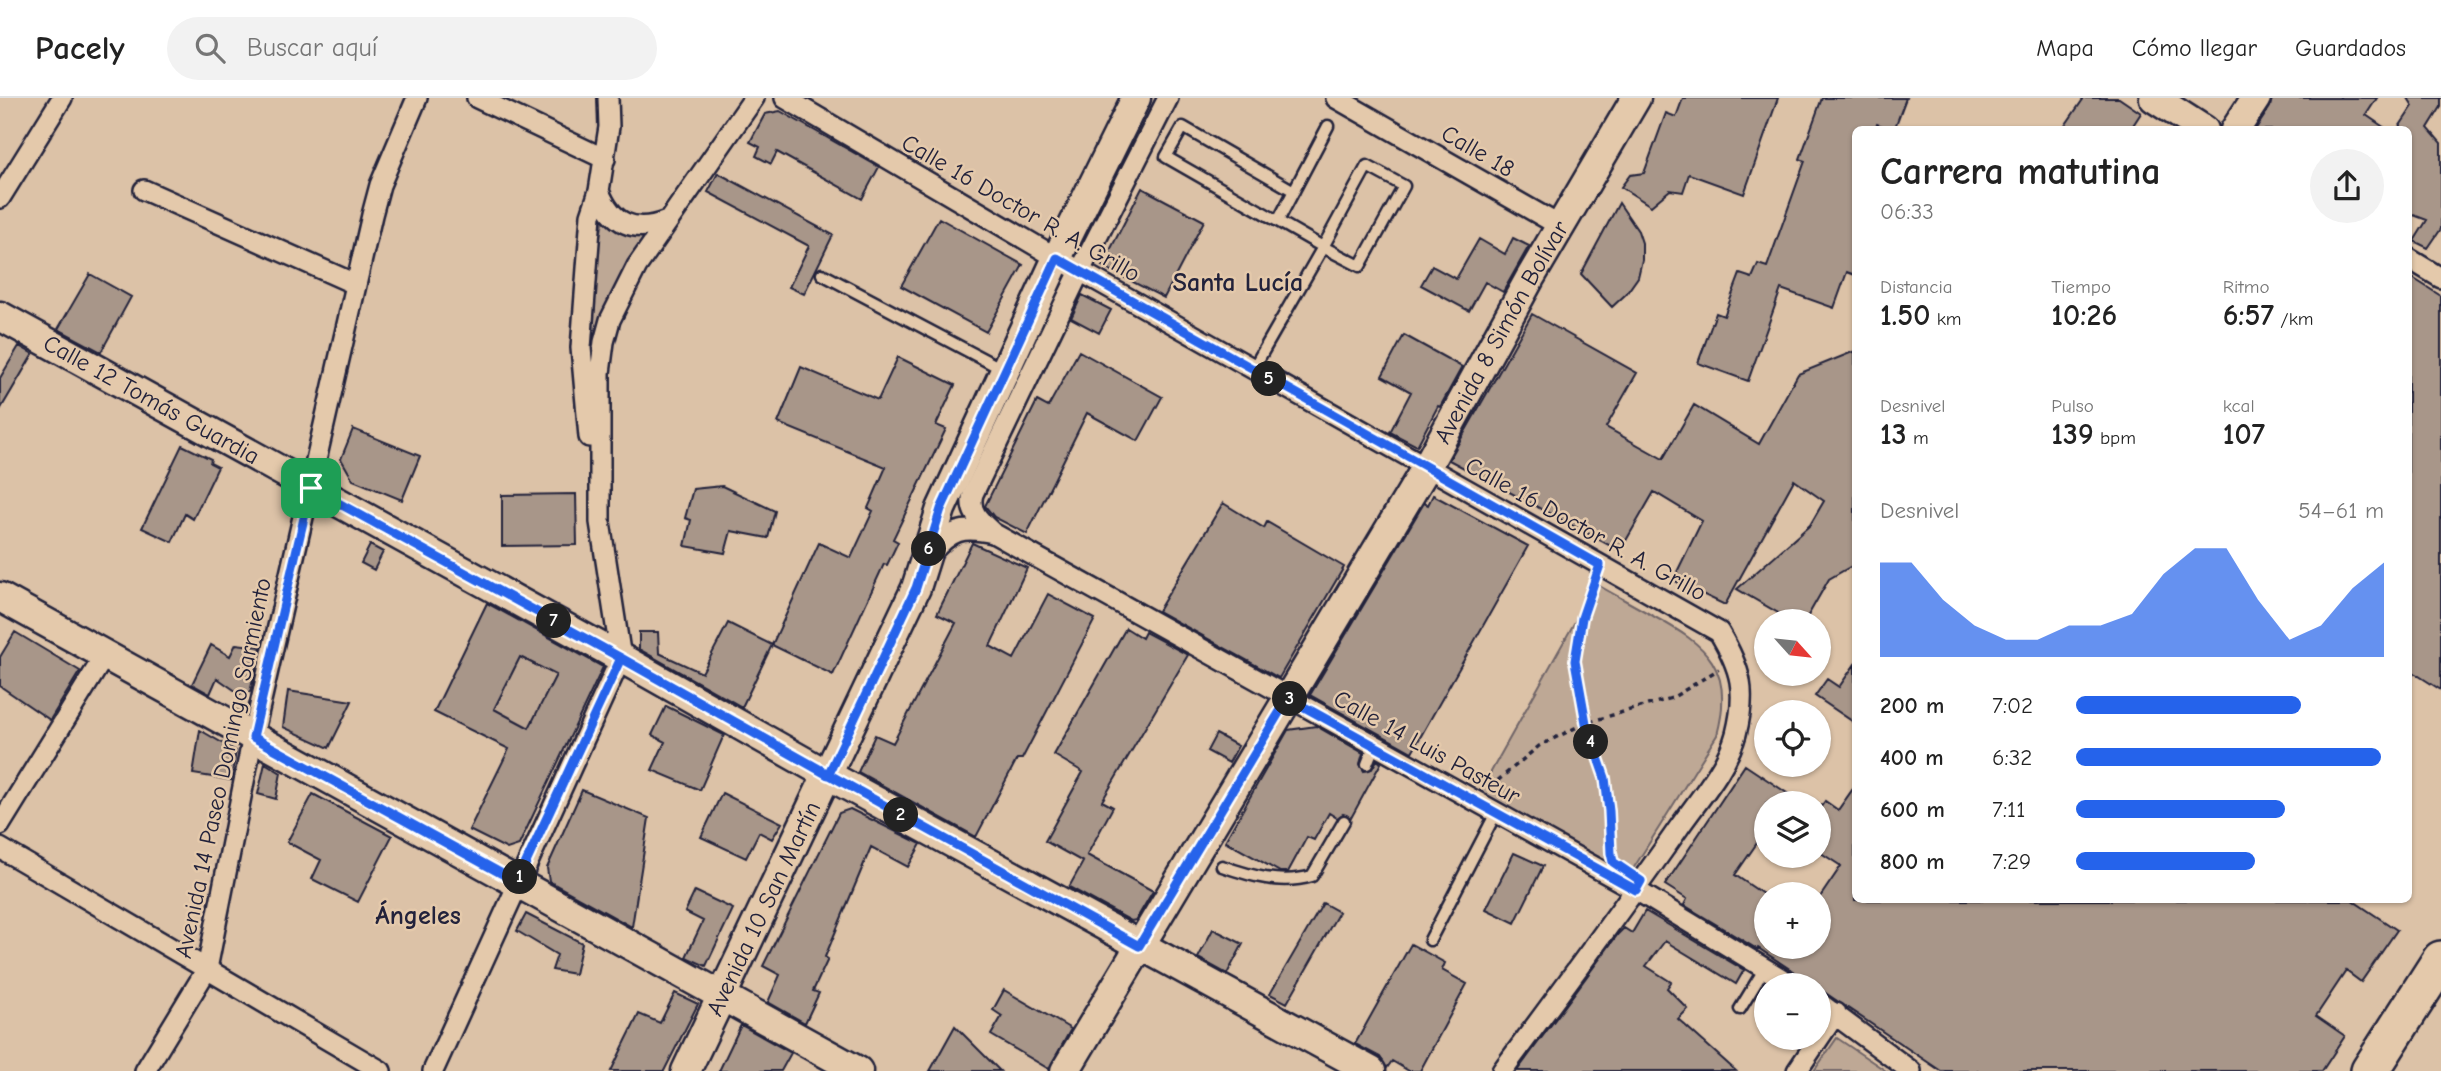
<!DOCTYPE html>
<html lang="es">
<meta charset="utf-8">
<style>
:root{--surface:#fff;--page:#f2f2f2;--text:#222;--muted:#767676;--line:#e0e0e0;--accent:#2563eb}
body{margin:0;font-family:"Comic Neue",sans-serif;background:var(--page);color:var(--text);height:100vh;display:flex;flex-direction:column;font-size:26px;white-space:nowrap}
*{box-sizing:border-box;margin:0}
p{font-size:23px;color:var(--muted)}
.icon{flex:none;width:38px;height:38px;fill:none;stroke:currentColor;stroke-width:2;stroke-linecap:round;stroke-linejoin:round}
.map{position:relative;flex:1;overflow:hidden}
.panel{position:absolute;left:1852px;top:28px;width:560px;height:777px;display:flex;flex-direction:column;background:var(--surface);border-radius:10px;box-shadow:0 2px 5px #0004}
.panel>*{flex:none}
.needle{width:46px;rotate:117deg}
.controls{position:absolute;left:1754px;top:511px;display:grid;gap:14px}
.controls a{display:grid;place-items:center;width:77px;height:77px;border-radius:50%;background:var(--surface);box-shadow:0 2px 5px #0004;font-size:35px}
.pin{position:absolute;display:grid;place-items:center;width:60px;height:60px;color:#fff;margin:-30px;border-radius:14px;box-shadow:0 4px 10px #0006}
.km{position:absolute;width:35px;height:35px;margin:-18px;border-radius:50%;background:#222;color:#fff;font-size:19px;line-height:35px;text-align:center}
.round{display:grid;place-items:center;flex:none;width:74px;height:74px;border-radius:37px;background:var(--page)}
.overview{display:flex;align-items:center;justify-content:space-between;height:119px;padding:0 28px}
h1{font-size:38px;font-weight:700;line-height:52px}
.metrics{display:grid;grid-template-columns:repeat(3,1fr);gap:10px;height:119px;padding:7px 28px}
.metrics div{display:grid;align-content:center}
.metrics b{font-size:30px;font-weight:700}
.metrics small{font-size:19px;font-weight:400}
.metrics p{font-size:19px}
.chart{height:196px;padding:14px 28px}
.chart p{display:flex;justify-content:space-between}
.chart svg{width:100%;height:126px;margin-top:7px;fill:var(--accent);opacity:.7}
ul{padding:0 28px;list-style:none;font-size:23px}
li{display:grid;grid-template-columns:112px 84px 1fr;align-items:center;height:52px}
li i{height:18px;border-radius:9px;background:var(--accent)}
header{display:flex;align-items:center;gap:42px;box-sizing:border-box;height:98px;padding:0 35px;background:var(--surface);border-bottom:2px solid var(--line)}
header strong{font-size:33px}
nav{display:flex;gap:38px;margin-inline-start:auto;font-size:24px}
.search{width:490px;height:63px;background:var(--page);display:flex;align-items:center;gap:18px;box-sizing:border-box;padding:0 24px;border-radius:38px;color:var(--muted);font-size:26px}
.map>svg:first-child{display:block}
.green{fill:#bea895;stroke:#706568;stroke-width:2}
.building{fill:#a89689;stroke:#22223b;stroke-width:2;fill-rule:evenodd}
.lines{fill:none;stroke-linecap:round;stroke-linejoin:round}
.lane-casing{stroke:#22223b;stroke-width:15}
.street-casing{stroke:#22223b;stroke-width:24}
.secondary-casing{stroke:#22223b;stroke-width:33}
.highway-casing{stroke:#22223b;stroke-width:42}
.path{stroke:#22223b;stroke-width:3.5;stroke-dasharray:5 5;stroke-linecap:butt}
.lane{stroke:#e4c9ab;stroke-width:10}
.street{stroke:#e4c9ab;stroke-width:19}
.secondary{stroke:#e4c9ab;stroke-width:28}
.highway{stroke:#e4c9ab;stroke-width:37}
.route-casing{stroke:#fff;stroke-width:14}
.route{stroke:#2563eb;stroke-width:9}
.labels{text-anchor:middle;dominant-baseline:central;stroke-width:5;stroke-linejoin:round;paint-order:stroke}
.street-label{font-size:24px;fill:#22223b;stroke:#e4c9ab}
.neighbourhood-label{font-size:26px;font-weight:bold;fill:#22223b;stroke:#e4c9ab}
</style>
<header>
<strong>Pacely</strong>
<div class="search"><svg class="icon" aria-label="search" viewBox="0 0 24 24"><circle cx="10" cy="10" r="6"/><path d="M15 15l6 6"/></svg>Buscar aquí</div>
<nav><a>Mapa</a><a>Cómo llegar</a><a>Guardados</a></nav>
</header>
<div class="map">
<svg width="2441" height="973" viewBox="0 0 2441 973">
<rect width="100%" height="100%" fill="#dcc2a7"/>
<filter id="ink" filterUnits="userSpaceOnUse"><feTurbulence type="fractalNoise" baseFrequency=".0143" numOctaves="2"/><feDisplacementMap in="SourceGraphic" scale="14" xChannelSelector="R" yChannelSelector="G"/><feConvolveMatrix kernelMatrix="1 2 1 2 8 2 1 2 1" color-interpolation-filters="sRGB"/></filter>
<g filter="url(#ink)">
<path class="green" d="M604,120L651,134L602,215L595,244L591,243L593,173Z
M1596,486C1615,497 1634,507 1653,518C1707,547 1735,571 1717,637L1628,779L1478,697Z
M520,559L556,577L530,630L494,611Z
M1837,940L1886,973H1814Z"/>
<path class="building" d="M1683,0H1778L1744,96L1689,76L1683,94L1670,92L1651,108L1621,89L1630,77L1644,75L1666,15L1676,19Z
M1822,0H1906L1894,32L1877,26L1875,32H1855V177L1847,174L1834,210L1781,191L1748,283L1698,265L1716,215L1724,218L1740,176L1752,180L1758,166L1767,169L1805,63L1800,61Z
M2084,0H2119L2141,15L2130,32H2062Z
M2272,0H2377L2366,17L2388,32H2255L2270,9Z
M2408,0H2441V9L2428,30L2441,45V131L2428,150L2414,143L2427,122L2408,115V32H2397L2413,8Z
M780,13L879,69L862,101L777,54L771,66L756,58L760,49L750,44L765,16Z
M718,75L833,137L804,196L789,189L809,148L708,94Z
M1142,90L1204,123L1164,200L1102,168Z
M1619,105L1638,133L1642,145V162L1638,179L1626,196L1612,209L1581,176Z
M939,120L1023,167L986,234L901,188Z
M1513,140L1529,148L1503,194L1485,184L1469,213L1421,187L1432,168L1456,181L1479,141L1505,156Z
M90,176L131,199L101,254L58,231Z
M2408,177L2441,198V592L2408,571Z
M1082,197L1111,212L1099,235L1071,220Z
M1532,216L1637,275L1606,329L1663,361L1694,307L1759,346L1798,276L1855,253V466L1829,481L1805,523H1792L1737,491L1810,427L1824,403L1794,382L1725,507L1673,482L1702,423L1654,394L1620,453L1449,362Z
M1404,237L1462,269L1440,309L1438,308L1417,348L1390,334L1411,294L1382,278Z
M19,248L33,256L0,312V280Z
M1079,253L1162,299L1138,343L1087,315L1027,436L994,419L985,408L1037,303L1048,309Z
M898,259L955,287L936,327L946,331L893,441L898,444L887,467L884,466L833,577L772,547L819,445L851,460L873,413L868,410L886,369L778,325L801,269L878,302Z
M353,331L420,358L402,402L353,382L341,361Z
M182,347L211,361L210,365L218,369L193,421L185,416L172,444L142,430Z
M722,388L775,413L768,440L731,433L725,455L685,448L691,422L685,420L693,391Z
M576,396L577,447L502,448V397Z
M1433,397L1528,448L1412,654L1310,597L1424,405L1428,407Z
M1223,405L1264,430L1267,424L1344,469L1279,580L1158,513Z
M972,445L1027,470L990,548L1014,561L1048,496L1095,521L1022,661H1017L976,739L858,674L875,637L893,645L956,525L937,516Z
M370,447L383,454L374,472L361,465Z
M487,505L603,569L519,747L507,751L469,732L509,651L434,614ZM520,559L556,577L529,630L494,611Z
M728,525L772,547L742,609L639,551V534H658L659,555L702,575Z
M1126,530L1142,540L1145,534L1188,557L1102,703L1113,709L1087,757L1153,793L1136,822L1131,823L1069,789L1083,764L1045,743L1083,674L1054,657Z
M15,534L80,573L50,622L0,588V559Z
M236,546L261,549L250,594L240,596L217,580L210,596L192,586L211,547L230,558Z
M1855,566V625L1815,598L1827,581L1839,589Z
M288,593L352,603L329,650L283,629Z
M666,608L724,637L700,692L652,672L665,644L652,637Z
M1316,628L1363,655L1360,666L1364,673L1372,671L1377,662L1381,665L1351,720L1343,716L1337,720L1329,715L1314,742L1307,739L1288,774H1280L1225,743L1288,632Z
M200,632L236,653L231,682L193,676Z
M1216,636L1238,648L1229,665L1207,653Z
M265,665L281,675L276,701L258,696Z
M1745,667L1802,705H1766V732L1735,777L1766,798V849H1818V802L1841,768L1818,753V713L1825,703L1838,712L1855,688V802H2352L2397,832L2361,884L2346,873L2316,918L2345,938L2322,973H1941L1818,890V887H1814L1758,850L1757,851L1684,807L1687,801L1665,787Z
M582,692L649,720L632,829L549,783L547,770Z
M722,695L782,725L772,741L759,734L746,760L701,739Z
M313,696L392,738L358,804L312,781L321,762L287,744Z
M850,711L921,746L908,769L871,749L825,859L828,861L813,893L819,895L805,925L768,904L780,877L763,868L839,715Z
M1514,755L1543,768L1515,825L1486,811Z
M695,793L733,811L706,868L686,859L703,823L685,814Z
M1323,805L1339,814L1287,905L1270,896Z
M1645,813L1744,872L1736,886L1665,843L1646,868L1671,884L1667,890L1688,911L1678,921L1736,973H1517L1618,836L1624,830L1632,835Z
M526,816L582,845L575,876L552,872L557,857L517,833Z
M1213,831L1243,846L1227,876L1198,860Z
M1411,846L1445,865L1442,872L1467,886L1420,973H1409L1392,963L1387,970L1380,959L1355,946Z
M1004,892L1071,931L1049,971L991,937L1002,918L993,912Z
M675,895L698,906L664,973H611L639,916L660,925Z
M741,927L791,955L781,973H719Z
M955,928L1000,973H930Z"/>
<g class="lines">
<defs>
<path id="lane" d="M1367,68L1404,88L1360,168L1323,149Z
M1278,123L1328,28
M822,176L1004,272
M1253,271L1323,149L1166,59L1183,29L1294,93
M1367,666L1374,648
M1222,768C1251,778 1281,787 1312,778L1344,723
M1430,842L1496,715
M1740,911L1765,870"/>
<path id="street" d="M477,0L605,61
M785,0L1057,160L1719,534C1741,571 1747,593 1736,636C1727,670 1698,702 1678,731C1621,813 1561,893 1502,973
M1336,0L1560,128
M144,92L355,186
M599,93C612,126 634,136 667,123
M0,100L62,0
M2408,160L2441,180
M589,339L581,250L591,117L599,93L609,29L608,0
M993,435C981,424 968,414 973,396L1080,173L1168,0
M931,455C951,432 962,428 993,435L1636,792L1792,887
M0,727L105,557
M0,750L381,973
M1818,904L1911,973
M145,973L207,871L253,638L372,117L380,87L417,0
M433,973L621,560L600,424V275L604,244L610,222L637,168L754,0
M1797,973L1836,915"/>
<g id="secondary">
<path d="M2154,0L2204,32"/>
<path d="M2235,32L2256,0"/>
<path id="s1" d="M0,218L621,560L828,677L1371,973"/>
<path d="M0,499L858,973"/>
<path id="s2" d="M686,973L916,490L941,411L1057,160L1136,0"/>
<path id="s3" d="M1065,973L1426,370L1530,180L1636,0"/>
</g>
<path id="highway" d="M2370,973L2441,862"/>
</defs>
<use href="#lane" class="lane-casing"/>
<use href="#street" class="street-casing"/>
<use href="#secondary" class="secondary-casing"/>
<use href="#highway" class="highway-casing"/>
<path class="path" d="M1595,483L1582,520L1575,563L1585,625L1605,680L1611,758
M1490,689L1539,648L1585,625L1672,600L1719,571"/>
<use href="#lane" class="lane"/>
<use href="#street" class="street"/>
<use href="#secondary" class="secondary"/>
<use href="#highway" class="highway"/>
</g>
</g>
<g class="lines" filter="url(#ink)">
<defs>
<path id="route" d="M311,390L253,639L517,784L621,560C793,657 966,753 1139,848L1288,600L1636,792L1641,783L1613,764L1611,755L1609,713L1605,680L1586,625L1575,563L1582,520L1600,467L1057,160L941,411L916,490L828,677L621,560L311,390"/>
</defs>
<use href="#route" class="route-casing"/>
<use href="#route" class="route"/>
</g>
<g class="labels">
<g class="street-label">
<text transform="translate(1478 53) rotate(30)">Calle 18</text>
<text transform="translate(1021 110) rotate(30)">Calle 16 Doctor R. A. Grillo</text>
<text stroke="none"><textPath href="#s3" startOffset="858">Avenida 8 Simón Bolívar</textPath></text>
<text stroke="none"><textPath href="#s1" startOffset="173">Calle 12 Tomás Guardia</textPath></text>
<text transform="translate(1586 431) rotate(29)">Calle 16 Doctor R. A. Grillo</text>
<text transform="translate(1427 649) rotate(29)">Calle 14 Luis Pasteur</text>
<text transform="translate(223 670) rotate(-78)">Avenida 14 Paseo Domingo Sarmiento</text>
<text stroke="none"><textPath href="#s2" startOffset="180">Avenida 10 San Martín</textPath></text>
</g>
<g class="neighbourhood-label">
<text x="1238" y="185">Santa Lucía</text>
<text x="418" y="818">Ángeles</text>
</g>
</g>
</svg>
<div class="controls">
<a><svg class="needle" viewBox="-14 -14 28 28"><path d="M0-13l5 13h-10z" fill="#e53935"/><path d="M0 13l5-13h-10z" fill="#767676"/></svg></a>
<a><svg class="icon" aria-label="locate" viewBox="0 0 24 24"><circle cx="12" cy="12" r="6"/><path d="M12 2v4M12 18v4M2 12h4M18 12h4"/></svg></a>
<a><svg class="icon" aria-label="layers" viewBox="0 0 24 24"><path d="M12 4l9 5-9 5-9-5zM3 14l9 5 9-5"/></svg></a>
<a>+</a>
<a>−</a>
</div>
<div class="pin" style="left:311px;top:390px;background:#1e9e55"><svg class="icon" aria-label="arrive" viewBox="0 0 24 24"><path d="M6 21V4h12l-3 4 3 4H6"/></svg></div>
<b class="km" style="left:520px;top:779px">1</b>
<b class="km" style="left:901px;top:717px">2</b>
<b class="km" style="left:1290px;top:601px">3</b>
<b class="km" style="left:1591px;top:644px">4</b>
<b class="km" style="left:1269px;top:281px">5</b>
<b class="km" style="left:929px;top:451px">6</b>
<b class="km" style="left:554px;top:523px">7</b>
<section class="panel">
<div class="overview"><div><h1>Carrera matutina</h1><p>06:33</p></div><a class="round"><svg class="icon" aria-label="share" viewBox="0 0 24 24"><path d="M12 15V3M7 8l5-5 5 5M5 13v7h14v-7"/></svg></a></div>
<div class="metrics">
<div><p>Distancia</p><b>1.50<small> km</small></b></div>
<div><p>Tiempo</p><b>10:26</b></div>
<div><p>Ritmo</p><b>6:57<small> /km</small></b></div>
</div>
<div class="metrics">
<div><p>Desnivel</p><b>13<small> m</small></b></div>
<div><p>Pulso</p><b>139<small> bpm</small></b></div>
<div><p>kcal</p><b>107</b></div>
</div>
<div class="chart"><p><span>Desnivel</span>54–61 m</p>
<svg viewBox="0 0 160 44" preserveAspectRatio="none"><path d="M0 44V11L10 11L20 24L30 33L40 38L50 38L60 33L70 33L80 29L90 15L100 6L110 6L120 24L130 38L140 33L150 20L160 11V44z"/></svg>
</div>
<ul>
<li><b>200 m</b>7:02<i style="width:73%"></i></li>
<li><b>400 m</b>6:32<i style="width:99%"></i></li>
<li><b>600 m</b>7:11<i style="width:68%"></i></li>
<li><b>800 m</b>7:29<i style="width:58%"></i></li>
</ul>
</section>
</div>
